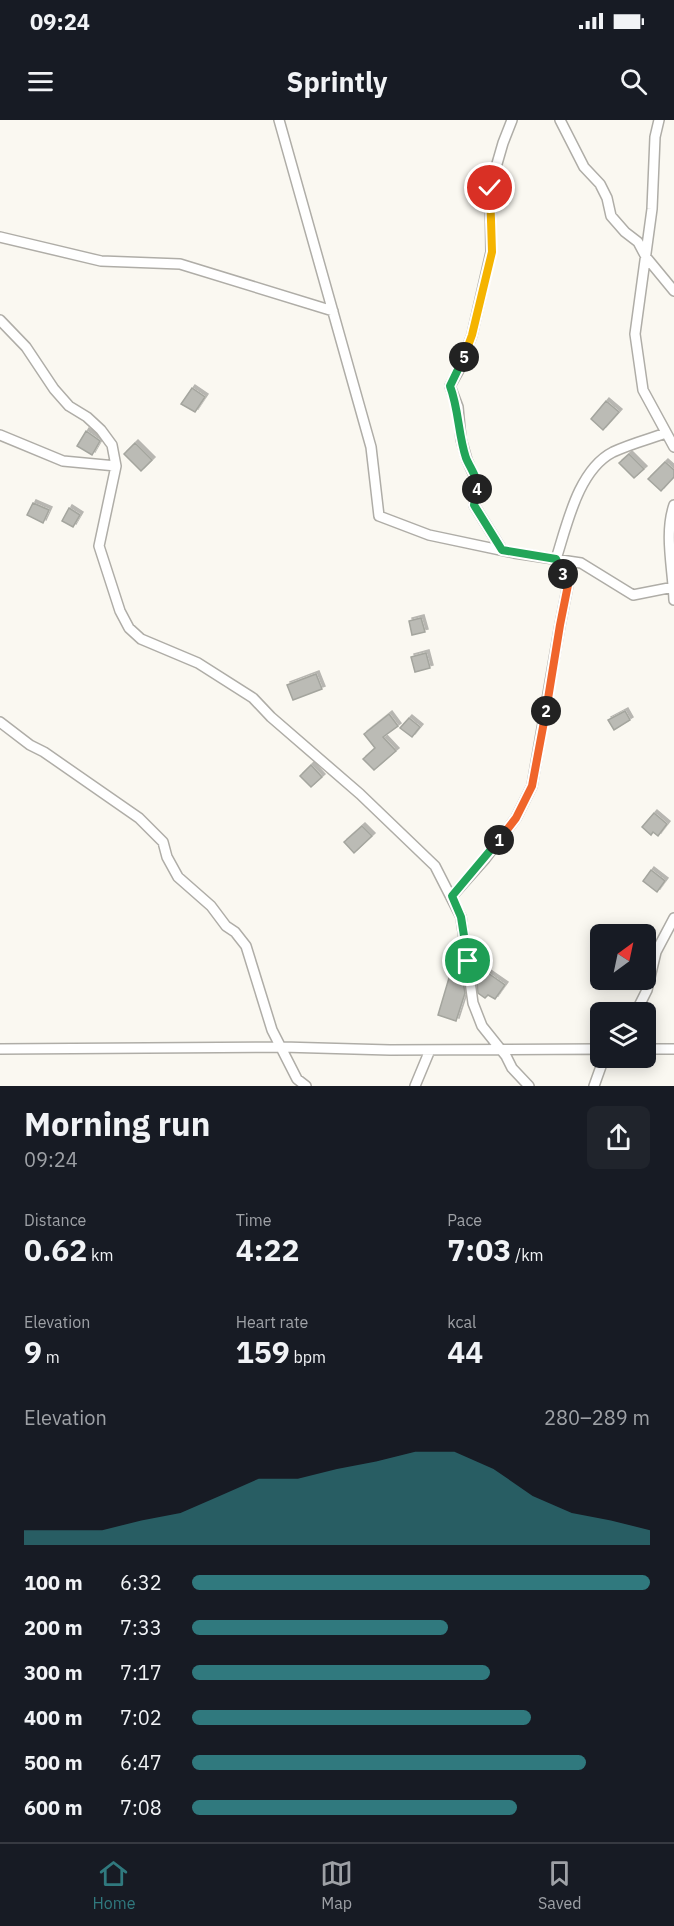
<!DOCTYPE html>
<meta charset="utf-8">
<style>
:root{--surface:#171b24;--page:#20242c;--text:#f1f3f6;--muted:#9ea1a6;--line:#363941;--accent:#30797e}
body{margin:0;font-family:"IBM Plex Sans",sans-serif;background:var(--page);color:var(--text);height:100vh;display:flex;flex-direction:column;font-size:22px;white-space:nowrap}
*{box-sizing:border-box;margin:0}
p{font-size:20px;color:var(--muted)}
.icon{flex:none;width:33px;height:33px;fill:none;stroke:currentColor;stroke-width:2;stroke-linecap:round;stroke-linejoin:round}
.map{position:relative;height:966px;overflow:hidden}
.sheet{display:flex;flex-direction:column;background:var(--surface);flex:1}
.sheet>*{flex:none}
.needle{width:39px;rotate:33deg}
.tools{position:absolute;left:590px;top:804px;display:grid;gap:12px}
.tools a{display:grid;place-items:center;width:66px;height:66px;border-radius:9px;background:var(--surface);box-shadow:0 3px 15px #0003;font-size:30px}
.pin{position:absolute;display:grid;place-items:center;width:51px;height:51px;color:#fff;margin:-26px;border:3px solid #fff;border-radius:50%;box-shadow:0 2px 6px #0007}
.km{position:absolute;width:30px;height:30px;margin:-15px;border-radius:50%;background:#222;color:#fff;font-size:16px;line-height:30px;text-align:center}
.round{display:grid;place-items:center;flex:none;width:63px;height:63px;border-radius:9px;background:var(--page)}
.headline{display:flex;align-items:center;justify-content:space-between;height:102px;padding:0 24px}
h1{font-size:33px;font-weight:700;line-height:45px}
.stats{display:grid;grid-template-columns:repeat(3,1fr);gap:9px;height:102px;padding:6px 24px}
.stats div{display:grid;align-content:center}
.stats b{font-size:30px;font-weight:700}
.stats small{font-size:16px;font-weight:400}
.stats p{font-size:16px}
.chart{height:168px;padding:12px 24px}
.chart p{display:flex;justify-content:space-between}
.chart svg{width:100%;height:108px;margin-top:6px;fill:var(--accent);opacity:.7}
ul{padding:0 24px;list-style:none;font-size:20px}
li{display:grid;grid-template-columns:96px 72px 1fr;align-items:center;height:45px}
li i{height:15px;border-radius:8px;background:var(--accent)}
.status{display:flex;justify-content:space-between;align-items:center;height:42px;padding:0 30px;background:var(--surface);direction:ltr}
.status svg{height:16px;fill:currentColor}
header{display:flex;justify-content:space-between;align-items:center;height:78px;padding:0 24px;background:var(--surface);font-size:27px;font-weight:700}
.tab-bar{display:flex;justify-content:space-around;align-items:center;height:84px;border-top:2px solid var(--line);background:var(--surface);font-size:16px;color:var(--muted)}
.tab-bar a{display:grid;justify-items:center;gap:3px}
.tab-bar .on{color:var(--accent)}
.map>svg:first-child{display:block}
.building{fill:#bbbbb5;stroke:#a4a59e;stroke-width:1.5;filter:url(#shadow)}
.lines{fill:none;stroke-linecap:round;stroke-linejoin:round}
.minor-casing{stroke:#afada7;stroke-width:12}
.minor{stroke:#fff;stroke-width:9}
.split-1-casing{stroke:#fff;stroke-width:12}
.split-2-casing{stroke:#fff;stroke-width:12}
.split-3-casing{stroke:#fff;stroke-width:12}
.split-4-casing{stroke:#fff;stroke-width:12}
.split-5-casing{stroke:#fff;stroke-width:12}
.split-6-casing{stroke:#fff;stroke-width:12}
.split-7-casing{stroke:#fff;stroke-width:12}
.split-1{stroke:#22a559;stroke-width:8}
.split-2{stroke:#f0652b;stroke-width:8}
.split-3{stroke:#f0652b;stroke-width:8}
.split-4{stroke:#22a559;stroke-width:8}
.split-5{stroke:#22a559;stroke-width:8}
.split-6{stroke:#f5b400;stroke-width:8}
.split-7{stroke:#f5b400;stroke-width:8}
</style>
<div class="status"><b>09:24</b><svg viewBox="0 0 49 12"><path d="M0 12V9h3v3zM5 12V6h3v6zM10 12V3h3v9zM15 12V0h3v12zM26 1h20v11H26zM47 4h2v5h-2z"/></svg></div>
<header><svg class="icon" aria-label="menu" viewBox="0 0 24 24"><path d="M4 6h16M4 12h16M4 18h16"/></svg>Sprintly<svg class="icon" aria-label="search" viewBox="0 0 24 24"><circle cx="10" cy="10" r="6"/><path d="M15 15l6 6"/></svg></header>
<div class="map">
<svg width="674" height="966" viewBox="0 0 674 966">
<defs>
<filter id="shadow"><feDropShadow dx="3" dy="-3" stdDeviation="0" flood-color="#0004"/></filter>
</defs>
<rect width="100%" height="100%" fill="#faf8f1"/>
<path class="building" d="M192,268L205,277L195,292L181,284Z
M606,281L619,292L603,310L591,299Z
M86,311L100,321L92,335L77,326Z
M135,323L152,340L141,351L124,334Z
M629,334L644,349L634,358L619,343Z
M665,342L674,350V357L661,371L648,359Z
M33,383L49,390L43,403L27,395Z
M69,388L80,395L73,407L62,401Z
M421,498L425,512L412,515L409,501Z
M426,533L430,548L415,552L411,537Z
M316,554L322,569L293,580L287,565Z
M625,591L630,600L614,610L608,600Z
M389,594L398,606L383,617L396,631L374,650L363,639L375,628L364,614Z
M409,598L420,607L412,617L400,608Z
M311,645L322,657L311,667L300,656Z
M654,693L667,704L658,716L653,712L651,715L642,707Z
M362,706L372,716L354,733L344,722Z
M651,750L665,761L657,772L643,761Z
M485,851L505,865L495,879L488,875L485,878L478,873L477,863Z
M449,858L463,862L465,873L456,901L438,895Z"/>
<g class="lines">
<defs>
<path id="minor" d="M279,0L371,327L379,396L429,415L514,433L581,443L633,475L674,467
M560,0L584,47L600,64L607,78L611,96L625,112L638,122L646,137L674,171
M659,0L655,17L652,89L635,214L643,270L674,327
M0,117L101,141L180,144L333,191
M0,200L26,227L54,269L69,286L87,297L101,310L112,325L116,346L99,426L120,491L129,508L141,519L198,543L253,578L271,597L360,674L435,746L461,797L473,883L482,906L506,936L512,948L529,966
M0,315L63,341L116,346
M674,385C664,414 673,449 674,480
M502,430L474,385L478,364L467,340L461,319L458,287L450,266L459,250L472,215L491,132L490,68L503,23L512,0
M0,602L30,625L44,632L139,698L163,722L167,737L178,757L211,786L226,806L235,812L246,826L272,910L297,959L306,966
M452,776L485,739L516,698L532,666L560,505L568,465L556,439C567,405 578,350 613,332C630,324 649,319 666,313
M636,892L647,870L656,832L674,798
M0,929L282,927L390,930L600,929
M645,929H674
M415,966L430,930
M594,966L604,938"/>
</defs>
<use href="#minor" class="minor-casing"/>
<use href="#minor" class="minor"/>
</g>
<g class="lines">
<defs>
<path id="split-1" d="M468,841L461,797L452,776L499,720"/>
<path id="split-2" d="M499,720L516,698L532,666L546,591"/>
<path id="split-3" d="M546,591L560,505L568,465L563,454"/>
<path id="split-4" d="M477,369L474,385L502,430L556,439L563,454"/>
<path id="split-5" d="M464,237L450,266C459,290 458,314 466,338C470,348 479,359 477,369"/>
<path id="split-6" d="M464,237L472,215L492,132L491,100"/>
<path id="split-7" d="M490,68L491,100"/>
</defs>
<use href="#split-1" class="split-1-casing"/>
<use href="#split-2" class="split-2-casing"/>
<use href="#split-3" class="split-3-casing"/>
<use href="#split-4" class="split-4-casing"/>
<use href="#split-5" class="split-5-casing"/>
<use href="#split-6" class="split-6-casing"/>
<use href="#split-7" class="split-7-casing"/>
<use href="#split-1" class="split-1"/>
<use href="#split-2" class="split-2"/>
<use href="#split-3" class="split-3"/>
<use href="#split-4" class="split-4"/>
<use href="#split-5" class="split-5"/>
<use href="#split-6" class="split-6"/>
<use href="#split-7" class="split-7"/>
</g>
</svg>
<div class="tools">
<a><svg class="needle" viewBox="-14 -14 28 28"><path d="M0-13l5 13h-10z" fill="#e53935"/><path d="M0 13l5-13h-10z" fill="#9ea1a6"/></svg></a>
<a><svg class="icon" aria-label="layers" viewBox="0 0 24 24"><path d="M12 4l9 5-9 5-9-5zM3 14l9 5 9-5"/></svg></a>
</div>
<div class="pin" style="left:468px;top:841px;background:#1e9e55"><svg class="icon" aria-label="arrive" viewBox="0 0 24 24"><path d="M6 21V4h12l-3 4 3 4H6"/></svg></div>
<div class="pin" style="left:490px;top:68px;background:#d93025"><svg class="icon" aria-label="check" viewBox="0 0 24 24"><path d="M5 12l5 5 9-10"/></svg></div>
<b class="km" style="left:499px;top:720px">1</b>
<b class="km" style="left:546px;top:591px">2</b>
<b class="km" style="left:563px;top:454px">3</b>
<b class="km" style="left:477px;top:369px">4</b>
<b class="km" style="left:464px;top:237px">5</b>
</div>
<section class="sheet">
<div class="headline"><div><h1>Morning run</h1><p>09:24</p></div><a class="round"><svg class="icon" aria-label="share" viewBox="0 0 24 24"><path d="M12 15V3M7 8l5-5 5 5M5 13v7h14v-7"/></svg></a></div>
<div class="stats">
<div><p>Distance</p><b>0.62<small> km</small></b></div>
<div><p>Time</p><b>4:22</b></div>
<div><p>Pace</p><b>7:03<small> /km</small></b></div>
</div>
<div class="stats">
<div><p>Elevation</p><b>9<small> m</small></b></div>
<div><p>Heart rate</p><b>159<small> bpm</small></b></div>
<div><p>kcal</p><b>44</b></div>
</div>
<div class="chart"><p><span>Elevation</span>280–289 m</p>
<svg viewBox="0 0 160 44" preserveAspectRatio="none"><path d="M0 44V38L10 38L20 38L30 34L40 31L50 24L60 17L70 17L80 13L90 10L100 6L110 6L120 13L130 24L140 31L150 34L160 38V44z"/></svg>
</div>
<ul>
<li><b>100 m</b>6:32<i style="width:100%"></i></li>
<li><b>200 m</b>7:33<i style="width:56%"></i></li>
<li><b>300 m</b>7:17<i style="width:65%"></i></li>
<li><b>400 m</b>7:02<i style="width:74%"></i></li>
<li><b>500 m</b>6:47<i style="width:86%"></i></li>
<li><b>600 m</b>7:08<i style="width:71%"></i></li>
</ul>
</section>
<nav class="tab-bar">
<a class="on"><svg class="icon" aria-label="home" viewBox="0 0 24 24"><path d="M3 11l9-7 9 7M6 9v11h12V9"/></svg>Home</a>
<a><svg class="icon" aria-label="map" viewBox="0 0 24 24"><path d="M3 6l6-2 6 2 6-2v14l-6 2-6-2-6 2zM9 4v14M15 6v14"/></svg>Map</a>
<a><svg class="icon" aria-label="saved" viewBox="0 0 24 24"><path d="M7 4h10v16l-5-4-5 4z"/></svg>Saved</a>
</nav>
